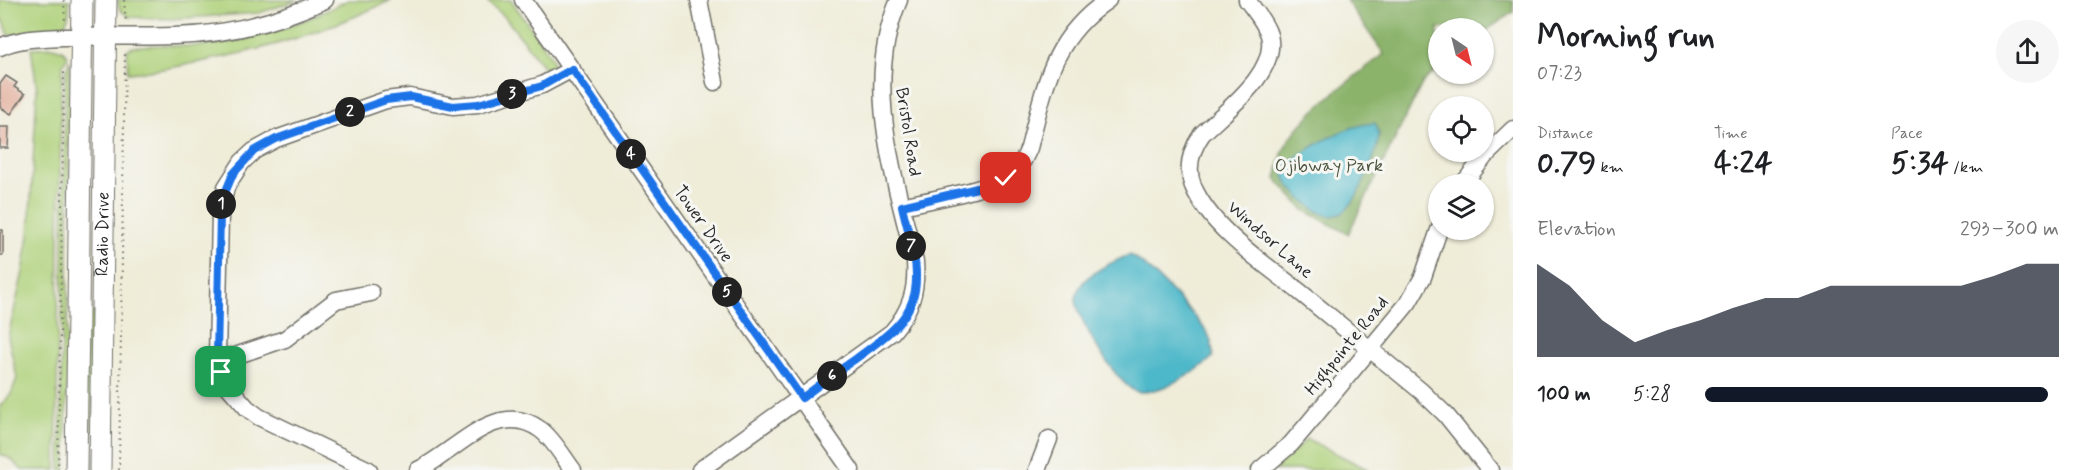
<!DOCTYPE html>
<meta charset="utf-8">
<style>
:root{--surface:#fff;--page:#f6f6f6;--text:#202124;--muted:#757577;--accent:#111827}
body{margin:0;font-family:Mynerve,sans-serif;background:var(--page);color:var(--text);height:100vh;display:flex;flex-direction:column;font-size:22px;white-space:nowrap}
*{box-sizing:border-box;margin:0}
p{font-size:20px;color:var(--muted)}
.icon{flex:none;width:33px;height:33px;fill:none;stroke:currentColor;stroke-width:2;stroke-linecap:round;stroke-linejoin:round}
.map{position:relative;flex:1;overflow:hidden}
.sheet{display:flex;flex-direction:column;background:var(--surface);width:570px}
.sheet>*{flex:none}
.needle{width:39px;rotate:145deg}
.controls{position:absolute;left:1428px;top:18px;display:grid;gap:12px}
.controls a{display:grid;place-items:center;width:66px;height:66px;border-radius:50%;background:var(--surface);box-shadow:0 2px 4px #0004;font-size:30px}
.pin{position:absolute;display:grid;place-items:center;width:51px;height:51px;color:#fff;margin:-26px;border-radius:12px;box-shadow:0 3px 9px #0006}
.km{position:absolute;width:30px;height:30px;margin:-15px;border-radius:50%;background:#222;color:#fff;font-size:16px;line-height:30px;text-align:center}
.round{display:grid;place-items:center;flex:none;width:63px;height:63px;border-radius:32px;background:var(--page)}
.head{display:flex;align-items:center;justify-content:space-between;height:102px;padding:0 24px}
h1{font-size:33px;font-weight:800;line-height:45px}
.stats{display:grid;grid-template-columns:repeat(3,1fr);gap:9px;height:102px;padding:6px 24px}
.stats div{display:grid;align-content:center}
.stats b{font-size:30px;font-weight:800}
.stats small{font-size:16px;font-weight:400}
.stats p{font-size:16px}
.chart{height:168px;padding:12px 24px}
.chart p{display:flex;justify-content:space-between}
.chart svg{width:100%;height:108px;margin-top:6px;fill:var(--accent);opacity:.7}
ul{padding:0 24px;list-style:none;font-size:20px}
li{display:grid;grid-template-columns:96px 72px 1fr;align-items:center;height:45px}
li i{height:15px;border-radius:8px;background:var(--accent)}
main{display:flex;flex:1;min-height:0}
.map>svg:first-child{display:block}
.green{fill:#afd17a;stroke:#6d7e52;stroke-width:1.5}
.forest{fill:#8bb36a;stroke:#5b6f4a;stroke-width:1.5}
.water{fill:#4db8c9;stroke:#3c727a;stroke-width:1.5}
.building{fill:#e4b4a3}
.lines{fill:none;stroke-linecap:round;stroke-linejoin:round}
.minor-casing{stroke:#706f68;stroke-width:19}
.major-casing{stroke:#706f68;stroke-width:23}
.path{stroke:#706f68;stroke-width:2;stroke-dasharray:1.5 4.5;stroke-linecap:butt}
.minor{stroke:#fff;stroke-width:16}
.major{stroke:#fff;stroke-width:21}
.route-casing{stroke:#fff;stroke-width:12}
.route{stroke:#1a73e8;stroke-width:8}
.labels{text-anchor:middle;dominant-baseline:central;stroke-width:6;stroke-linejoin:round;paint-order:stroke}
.street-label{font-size:18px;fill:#2b2b2b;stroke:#f6f6f2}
.park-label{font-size:18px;fill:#4c543f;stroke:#f6f6f2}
</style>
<main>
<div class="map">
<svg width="1513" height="470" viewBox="0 0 1513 470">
<rect width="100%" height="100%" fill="#f6f6f2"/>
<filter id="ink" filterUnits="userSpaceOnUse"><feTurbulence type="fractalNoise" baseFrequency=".0167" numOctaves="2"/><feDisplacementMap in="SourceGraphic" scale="12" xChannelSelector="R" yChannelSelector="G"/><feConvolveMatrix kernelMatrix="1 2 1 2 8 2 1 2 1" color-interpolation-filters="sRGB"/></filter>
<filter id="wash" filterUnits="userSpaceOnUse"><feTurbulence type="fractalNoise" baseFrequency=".008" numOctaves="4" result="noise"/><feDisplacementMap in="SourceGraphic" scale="24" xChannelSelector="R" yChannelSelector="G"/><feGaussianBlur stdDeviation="1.35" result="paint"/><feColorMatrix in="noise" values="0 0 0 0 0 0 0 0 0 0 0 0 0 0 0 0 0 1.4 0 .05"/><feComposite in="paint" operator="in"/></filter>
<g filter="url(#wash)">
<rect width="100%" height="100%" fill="#efecd8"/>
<path class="green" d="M0,0H69C69,8 70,17 65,23C56,34 23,34 9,35L0,15Z
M117,0H298L259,13L170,19L129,17L120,10Z
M348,0H391C332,29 273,48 209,60C182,66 155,71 128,73L127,50L133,47C154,43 177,47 198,46C251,41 301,25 348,0Z
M486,0H511L552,58L553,66L548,73L505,17Z
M53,47L62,50L68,56L63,65L61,90L56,470H22L11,459L0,454V406L11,394L17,378L8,337L23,272L29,235L37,89L31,48Z
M70,60L66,451L65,470H60L65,90L66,69Z
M86,312H94L92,470H83Z
M1307,439L1369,470H1274Z"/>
<path class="forest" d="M1346,0H1513V12L1484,32V28H1438V69L1423,82L1348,234L1304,210L1276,179C1279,169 1280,156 1285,147C1302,114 1354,77 1384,54Z"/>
<path class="water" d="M1375,123C1377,127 1379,131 1379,136C1377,153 1356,208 1340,214C1337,215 1334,216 1330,216C1318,215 1289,190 1285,178C1283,174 1284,170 1285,165C1313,146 1341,126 1375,123Z
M1129,255C1144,260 1195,315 1206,331C1212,339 1213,348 1213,357C1197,372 1162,393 1139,392C1120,391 1077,319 1076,300C1076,297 1078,290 1080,287C1087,273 1115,261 1129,255Z"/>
<g id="blocks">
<path class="building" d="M6,76L17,83L14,87L25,94L11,114L0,107V84Z
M0,127H9L8,148H0Z
M0,230H3V255H0Z"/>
</g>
</g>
<g filter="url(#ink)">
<use href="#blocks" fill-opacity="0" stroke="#706f68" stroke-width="1.5"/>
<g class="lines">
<defs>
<path id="minor" d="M523,0L851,470
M699,0L715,82
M1247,0C1255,11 1265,22 1269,35C1279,72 1226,110 1202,134C1191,150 1186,168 1193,186C1211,229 1264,263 1300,292C1340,325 1381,358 1421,391L1446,415L1490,470
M0,47C20,38 41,38 63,37C100,36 137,37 174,36C227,35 277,22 325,0
M1463,184L1485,156L1513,129
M902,206C928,200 996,189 1015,172C1022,165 1025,157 1029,148C1045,86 1051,39 1108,0
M217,357L235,356L285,339L336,300L371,293
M369,470L259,417L247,408L227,385L217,357L220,215L226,187L242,162L254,151L276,139L386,100L410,97L453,106L478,104L542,85L572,69
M418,470C455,453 497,397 541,430C554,440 563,457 573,470
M700,470L892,332C911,310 917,290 915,262C895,177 862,85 899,0
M1037,470L1049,439
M1260,470L1291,444L1308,424L1408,303L1423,277L1439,230"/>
<g id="major">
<path d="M76,470L82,0"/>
<path id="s1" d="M100,470L106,0"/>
</g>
</defs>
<use href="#minor" class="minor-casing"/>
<use href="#major" class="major-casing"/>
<path class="path" d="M64,0L65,24
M124,0L126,23
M58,470L64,71
M119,470L125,50"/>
<use href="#minor" class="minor"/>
<use href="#major" class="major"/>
</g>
</g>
<g class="lines" filter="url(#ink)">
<defs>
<path id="route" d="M221,372L217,357L220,214L222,200L233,174L254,151L276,139L386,100L411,97L453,106L478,104L542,86L572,69L802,398C819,385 836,372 854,360C883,338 916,319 916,279C917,255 907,229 902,206L994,184L1006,178"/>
</defs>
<use href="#route" class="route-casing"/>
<use href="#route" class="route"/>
</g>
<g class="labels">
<g class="street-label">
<text transform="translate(908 132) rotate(81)">Bristol Road</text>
<text transform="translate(703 224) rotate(55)">Tower Drive</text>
<text stroke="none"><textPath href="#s1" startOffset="236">Radio Drive</textPath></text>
<text transform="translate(1270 240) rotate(41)">Windsor Lane</text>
<text transform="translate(1347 346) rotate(-51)">Highpointe Road</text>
</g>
<g class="park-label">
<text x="1329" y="166">Ojibway Park</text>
</g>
</g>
</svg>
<div class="controls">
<a><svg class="needle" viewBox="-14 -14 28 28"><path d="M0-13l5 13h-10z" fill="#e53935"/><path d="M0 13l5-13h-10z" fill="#757577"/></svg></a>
<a><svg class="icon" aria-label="locate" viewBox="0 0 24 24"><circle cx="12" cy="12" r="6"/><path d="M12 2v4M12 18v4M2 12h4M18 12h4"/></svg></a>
<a><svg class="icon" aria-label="layers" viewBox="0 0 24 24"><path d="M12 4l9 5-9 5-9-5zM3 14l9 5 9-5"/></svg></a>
</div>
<div class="pin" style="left:221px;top:372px;background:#1e9e55"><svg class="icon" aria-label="arrive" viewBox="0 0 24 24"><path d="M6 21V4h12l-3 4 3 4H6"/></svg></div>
<div class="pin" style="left:1006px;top:178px;background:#d93025"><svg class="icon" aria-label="check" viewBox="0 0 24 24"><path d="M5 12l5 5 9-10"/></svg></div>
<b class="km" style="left:221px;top:204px">1</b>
<b class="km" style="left:350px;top:112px">2</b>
<b class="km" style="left:512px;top:94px">3</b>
<b class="km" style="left:631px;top:154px">4</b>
<b class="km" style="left:727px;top:292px">5</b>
<b class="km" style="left:832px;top:376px">6</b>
<b class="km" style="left:911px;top:246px">7</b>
</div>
<section class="sheet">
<div class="head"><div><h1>Morning run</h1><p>07:23</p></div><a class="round"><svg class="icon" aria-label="share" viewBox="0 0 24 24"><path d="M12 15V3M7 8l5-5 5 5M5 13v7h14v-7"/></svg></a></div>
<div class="stats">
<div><p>Distance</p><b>0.79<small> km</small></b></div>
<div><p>Time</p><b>4:24</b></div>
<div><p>Pace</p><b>5:34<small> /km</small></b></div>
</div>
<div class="chart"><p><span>Elevation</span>293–300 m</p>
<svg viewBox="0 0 160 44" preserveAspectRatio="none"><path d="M0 44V6L10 15L20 29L30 38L40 33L50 29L60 24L70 20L80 20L90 15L100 15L110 15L120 15L130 15L140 11L150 6L160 6V44z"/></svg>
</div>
<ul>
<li><b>100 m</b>5:28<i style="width:97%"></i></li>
</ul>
</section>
</main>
